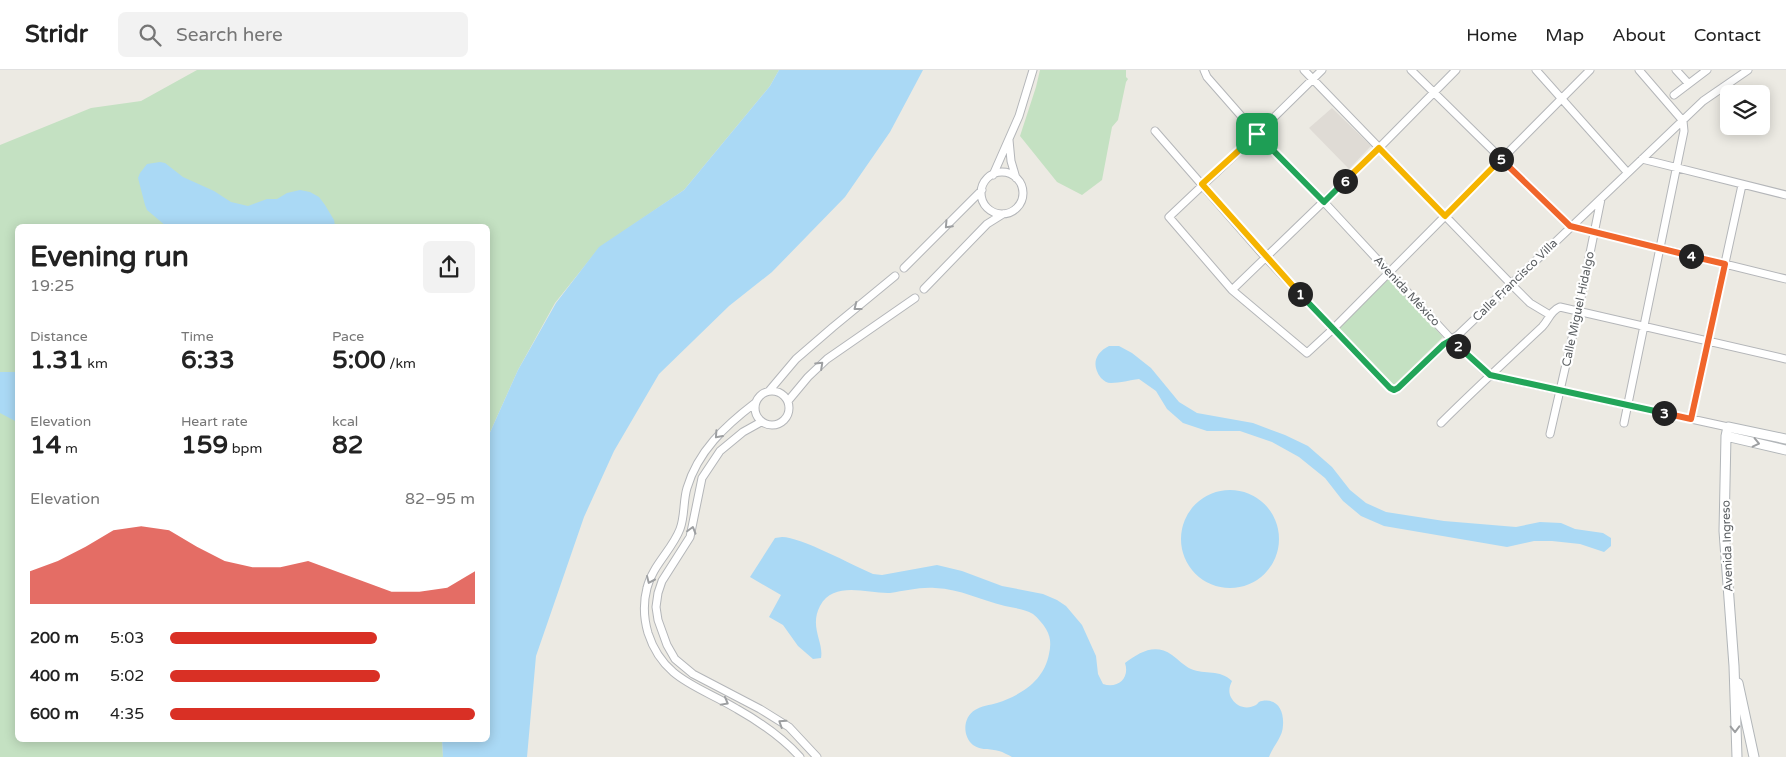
<!DOCTYPE html>
<meta charset="utf-8">
<style>
:root{--surface:#fff;--page:#f2f2f2;--text:#222;--muted:#767676;--line:#e0e0e0;--accent:#d93025}
body{margin:0;font-family:"Varela Round",sans-serif;background:var(--page);color:var(--text);height:100vh;display:flex;flex-direction:column;font-size:19px;white-space:nowrap}
*{box-sizing:border-box;margin:0}
p{font-size:16px;color:var(--muted)}
.icon{flex:none;width:28px;height:28px;fill:none;stroke:currentColor;stroke-width:2;stroke-linecap:round;stroke-linejoin:round}
.map{position:relative;flex:1;overflow:hidden}
.sheet{position:absolute;left:15px;top:154px;width:475px;height:518px;display:flex;flex-direction:column;background:var(--surface);border-radius:8px;box-shadow:0 2px 12px #0003}
.sheet>*{flex:none}
.buttons{position:absolute;left:1720px;top:15px;display:grid;gap:10px}
.buttons a{display:grid;place-items:center;width:50px;height:50px;border-radius:8px;background:var(--surface);box-shadow:0 2px 12px #0003;font-size:25px}
.pin{position:absolute;display:grid;place-items:center;width:42px;height:42px;color:#fff;margin:-21px;border-radius:10px;box-shadow:0 2px 8px #0006}
.km{position:absolute;width:25px;height:25px;margin:-12px;border-radius:50%;background:#222;color:#fff;font-size:14px;line-height:25px;text-align:center}
.round{display:grid;place-items:center;flex:none;width:52px;height:52px;border-radius:8px;background:var(--page)}
.head{display:flex;align-items:center;justify-content:space-between;height:85px;padding:0 15px}
h1{font-size:28px;font-weight:800;line-height:38px}
.stats{display:grid;grid-template-columns:repeat(3,1fr);gap:8px;height:85px;padding:5px 15px}
.stats div{display:grid;align-content:center}
.stats b{font-size:25px;font-weight:800}
.stats small{font-size:14px;font-weight:400}
.stats p{font-size:14px}
.chart{height:140px;padding:10px 15px}
.chart p{display:flex;justify-content:space-between}
.chart svg{width:100%;height:90px;margin-top:5px;fill:var(--accent);opacity:.7}
ul{padding:0 15px;list-style:none;font-size:16px}
li{display:grid;grid-template-columns:80px 60px 1fr;align-items:center;height:38px}
li i{height:12px;border-radius:6px;background:var(--accent)}
header{display:flex;align-items:center;gap:30px;box-sizing:border-box;height:70px;padding:0 25px;background:var(--surface);border-bottom:1px solid var(--line)}
header strong{font-size:24px}
nav{display:flex;gap:28px;margin-inline-start:auto;font-size:18px}
.search{width:350px;height:45px;background:var(--page);display:flex;align-items:center;gap:12px;box-sizing:border-box;padding:0 18px;border-radius:8px;color:var(--muted);font-size:19px}
.map>svg:first-child{display:block}
.education{fill:#dfdbd5}
.green{fill:#c4e1c2}
.water{fill:#aad9f5}
.lines{fill:none;stroke-linecap:round;stroke-linejoin:round}
.street-casing{stroke:#b4b6b9;stroke-width:9}
.secondary-casing{stroke:#b2b6b9;stroke-width:11}
.street{stroke:#fff;stroke-width:7}
.secondary{stroke:#fff;stroke-width:9}
.oneway{stroke:#9d9fa1}
.split-1-casing{stroke:#fff;stroke-width:10}
.split-2-casing{stroke:#fff;stroke-width:10}
.split-3-casing{stroke:#fff;stroke-width:10}
.split-4-casing{stroke:#fff;stroke-width:10}
.split-5-casing{stroke:#fff;stroke-width:10}
.split-6-casing{stroke:#fff;stroke-width:10}
.split-7-casing{stroke:#fff;stroke-width:10}
.split-1{stroke:#f5b400;stroke-width:6}
.split-2{stroke:#22a559;stroke-width:6}
.split-3{stroke:#22a559;stroke-width:6}
.split-4{stroke:#f0652b;stroke-width:6}
.split-5{stroke:#f0652b;stroke-width:6}
.split-6{stroke:#f5b400;stroke-width:6}
.split-7{stroke:#22a559;stroke-width:6}
.labels{text-anchor:middle;dominant-baseline:central;stroke-width:4.5;stroke-linejoin:round;paint-order:stroke}
.street-label{font-size:12px;fill:#5b5f62;stroke:#fff}
</style>
<header>
<strong>Stridr</strong>
<div class="search"><svg class="icon" aria-label="search" viewBox="0 0 24 24"><circle cx="10" cy="10" r="6"/><path d="M15 15l6 6"/></svg>Search here</div>
<nav><a>Home</a><a>Map</a><a>About</a><a>Contact</a></nav>
</header>
<div class="map">
<svg width="1786" height="687" viewBox="0 0 1786 687">
<rect width="100%" height="100%" fill="#eceae3"/>
<path class="education" d="M1332,38L1371,76L1349,99L1309,58Z"/>
<path class="green" d="M197,0H779L770,16L684,120L599,178L555,233L518,300L488,367V156H18V669H442L443,687H0V75L91,38L141,31Z
M1040,0H1126V7L1128,9L1126,12L1118,50L1112,57L1102,110L1082,125L1057,112L1020,66L1036,17Z
M1389,208L1443,267L1393,316L1338,259Z"/>
<path class="water" d="M779,0H923L890,62L845,127L772,202L729,236L659,304L614,381L584,447L536,586L527,687H443L442,669H488V367L518,300L556,233L599,177L684,120L770,16Z
M160,92L165,93L183,107L214,121L231,132L248,136L267,129H277L287,123L300,120L310,122L319,127L325,135L334,150L335,156H166L147,140L145,135L138,108L140,103L147,94Z
M1109,276H1119L1132,283L1151,298L1179,332L1197,343L1253,353L1285,365L1308,376L1332,397L1350,420L1366,433L1386,442L1444,451L1516,457L1540,452L1561,453L1575,459L1603,463L1611,468V476L1604,482L1580,474L1552,471H1534L1507,477L1384,456L1361,446L1343,431L1325,408L1299,387L1272,372L1240,361H1207L1183,353L1167,339L1156,321L1139,309C1130,310 1120,313 1111,313C1107,313 1104,311 1101,308C1091,295 1095,283 1109,276Z
M0,302H17V352L0,343Z
M1181 469a49 49 0 1 1 98 0a49 49 0 1 1-98 0Z
M782,467C801,467 852,495 873,504L882,505L937,495L962,501L1002,516L1043,524L1057,530L1066,536L1082,555L1096,586L1098,604L1103,614C1118,619 1130,608 1125,593C1140,582 1155,573 1172,585C1178,589 1184,596 1191,599C1205,605 1220,599 1232,611C1229,617 1228,623 1232,629C1237,637 1247,640 1256,635C1260,632 1257,632 1262,631C1278,628 1284,641 1283,655C1283,667 1273,676 1269,687H1012C1008,685 1003,682 999,681C990,678 981,681 973,675C962,666 963,647 975,640C981,636 990,635 997,633C1021,625 1044,611 1049,584C1051,575 1051,567 1046,559C1043,554 1038,548 1033,544C1025,539 1014,538 1005,536C980,530 961,519 935,518C919,517 905,521 890,523C868,524 834,510 820,536C809,557 824,572 821,588L813,589L798,576L783,555L769,547L781,525L750,507L775,468Z"/>
<g class="lines">
<defs>
<path id="street" d="M1204,0L1207,7L1257,64L1324,132L1451,269L1489,305L1728,357
M1304,0L1511,214L1530,233L1550,245
M1322,0L1257,64L1169,147L1232,220L1307,283L1333,259L1590,0
M1411,0L1570,156L1786,209
M1536,0L1627,102
M1676,0L1688,13
M1674,25L1707,0
M1155,61L1265,187L1390,318L1394,320L1398,318L1444,274L1458,265L1703,31L1748,0
M1009,70L1011,91L1016,108
M1642,89L1786,125
M981 123a21 21 0 1 1 42 0a21 21 0 1 1-42 0Z
M993,105L1019,46L1033,0
M904,198L982,120
M924,219L987,154L1003,144
M1232,220L1379,78L1456,0
M755 338a17 17 0 1 1 34 0a17 17 0 1 1-34 0Z
M769,321L796,289L833,257L895,206
M788,331L808,307L827,289L915,228
M755,333C725,356 698,381 687,418C683,431 685,446 680,459C672,480 652,496 647,518C643,533 644,549 648,563C663,610 699,616 737,639C760,652 782,667 800,687
M1691,349L1742,115
M761,352L743,362L720,381L702,408L690,467L662,511L658,523L656,537L658,550L667,575L675,589L693,604L760,639L789,657L817,687
M1441,353C1474,320 1508,289 1542,257C1549,250 1550,241 1560,237L1786,289
M1624,353L1684,61L1683,51L1639,0
M1550,364L1578,242L1601,129"/>
<path id="secondary" d="M1726,366L1786,380
M1738,613L1754,687
M1737,687L1734,596L1724,461L1726,366L1728,357L1786,369"/>
</defs>
<use href="#street" class="street-casing"/>
<use href="#secondary" class="secondary-casing"/>
<use href="#street" class="street"/>
<use href="#secondary" class="secondary"/>
</g>
<defs><path id="oneway-chevron" d="M-2-3.5L2.5 0L-2 3.5" fill="none" stroke-width="1.6" stroke-linecap="round" stroke-linejoin="round" transform="scale(1.25)"/></defs>
<g class="oneway">
<use href="#oneway-chevron" transform="translate(948 155) rotate(133)"/>
<use href="#oneway-chevron" transform="translate(857 237) rotate(142)"/>
<use href="#oneway-chevron" transform="translate(820 295) rotate(-43)"/>
<use href="#oneway-chevron" transform="translate(718 365) rotate(132)"/>
<use href="#oneway-chevron" transform="translate(1756 373) rotate(13)"/>
<use href="#oneway-chevron" transform="translate(692 460) rotate(-74)"/>
<use href="#oneway-chevron" transform="translate(650 510) rotate(114)"/>
<use href="#oneway-chevron" transform="translate(725 632) rotate(29)"/>
<use href="#oneway-chevron" transform="translate(782 653) rotate(-147)"/>
<use href="#oneway-chevron" transform="translate(1735 659) rotate(89)"/>
</g>
<g class="lines">
<defs>
<path id="split-1" d="M1257,64L1202,114L1300,224"/>
<path id="split-2" d="M1300,224L1390,318L1394,320L1398,318L1444,274L1451,270L1458,276"/>
<path id="split-3" d="M1458,276L1490,305L1664,343"/>
<path id="split-4" d="M1664,343L1691,349L1725,194L1691,186"/>
<path id="split-5" d="M1501,89L1570,156L1691,186"/>
<path id="split-6" d="M1345,111L1379,78L1445,146L1501,89"/>
<path id="split-7" d="M1257,64L1324,132L1345,111"/>
</defs>
<use href="#split-1" class="split-1-casing"/>
<use href="#split-2" class="split-2-casing"/>
<use href="#split-3" class="split-3-casing"/>
<use href="#split-4" class="split-4-casing"/>
<use href="#split-5" class="split-5-casing"/>
<use href="#split-6" class="split-6-casing"/>
<use href="#split-7" class="split-7-casing"/>
<use href="#split-1" class="split-1"/>
<use href="#split-2" class="split-2"/>
<use href="#split-3" class="split-3"/>
<use href="#split-4" class="split-4"/>
<use href="#split-5" class="split-5"/>
<use href="#split-6" class="split-6"/>
<use href="#split-7" class="split-7"/>
</g>
<g class="labels">
<g class="street-label">
<text transform="translate(1515 210) rotate(-44)">Calle Francisco Villa</text>
<text transform="translate(1407 221) rotate(47)">Avenida México</text>
<text transform="translate(1578 239) rotate(-78)">Calle Miguel Hidalgo</text>
<text transform="translate(1727 476) rotate(-92)">Avenida Ingreso</text>
</g>
</g>
</svg>
<div class="buttons">
<a><svg class="icon" aria-label="layers" viewBox="0 0 24 24"><path d="M12 4l9 5-9 5-9-5zM3 14l9 5 9-5"/></svg></a>
</div>
<div class="pin" style="left:1257px;top:64px;background:#1e9e55"><svg class="icon" aria-label="arrive" viewBox="0 0 24 24"><path d="M6 21V4h12l-3 4 3 4H6"/></svg></div>
<b class="km" style="left:1300px;top:224px">1</b>
<b class="km" style="left:1458px;top:276px">2</b>
<b class="km" style="left:1664px;top:343px">3</b>
<b class="km" style="left:1691px;top:186px">4</b>
<b class="km" style="left:1501px;top:89px">5</b>
<b class="km" style="left:1345px;top:111px">6</b>
<section class="sheet">
<div class="head"><div><h1>Evening run</h1><p>19:25</p></div><a class="round"><svg class="icon" aria-label="share" viewBox="0 0 24 24"><path d="M12 15V3M7 8l5-5 5 5M5 13v7h14v-7"/></svg></a></div>
<div class="stats">
<div><p>Distance</p><b>1.31<small> km</small></b></div>
<div><p>Time</p><b>6:33</b></div>
<div><p>Pace</p><b>5:00<small> /km</small></b></div>
</div>
<div class="stats">
<div><p>Elevation</p><b>14<small> m</small></b></div>
<div><p>Heart rate</p><b>159<small> bpm</small></b></div>
<div><p>kcal</p><b>82</b></div>
</div>
<div class="chart"><p><span>Elevation</span>82–95 m</p>
<svg viewBox="0 0 160 44" preserveAspectRatio="none"><path d="M0 44V28L10 23L20 16L30 8L40 6L50 8L60 16L70 23L80 26L90 26L100 23L110 28L120 33L130 38L140 38L150 36L160 28V44z"/></svg>
</div>
<ul>
<li><b>200 m</b>5:03<i style="width:68%"></i></li>
<li><b>400 m</b>5:02<i style="width:69%"></i></li>
<li><b>600 m</b>4:35<i style="width:100%"></i></li>
</ul>
</section>
</div>
